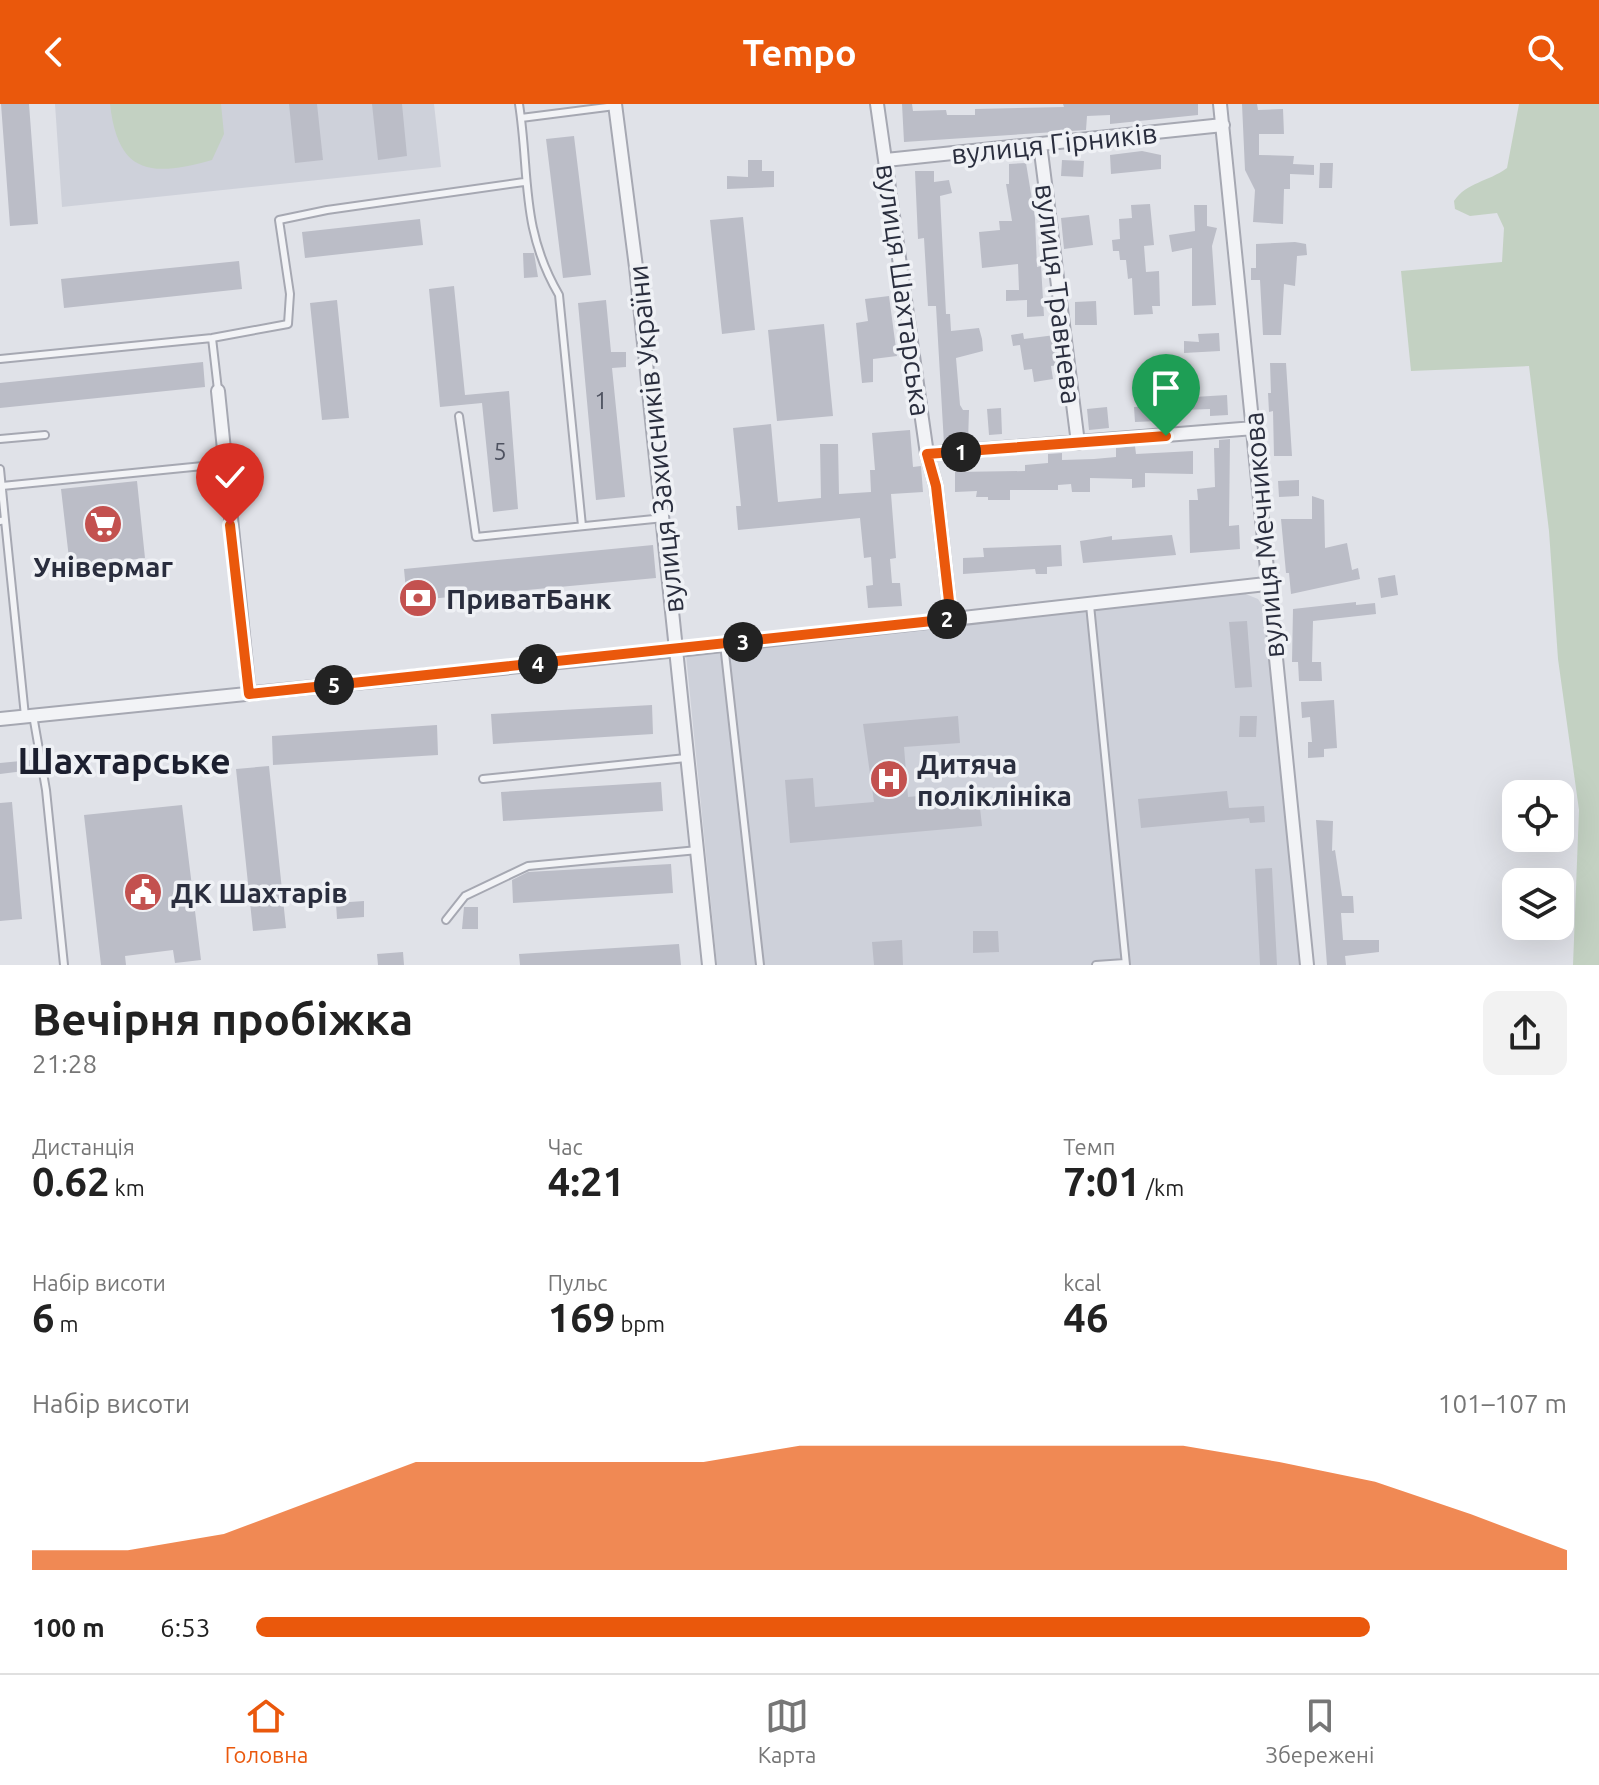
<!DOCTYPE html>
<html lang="uk">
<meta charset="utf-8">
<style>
:root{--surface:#fff;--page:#f2f2f2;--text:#222;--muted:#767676;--line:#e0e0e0;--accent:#ea580c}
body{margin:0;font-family:Ubuntu,sans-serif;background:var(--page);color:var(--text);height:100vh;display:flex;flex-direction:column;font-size:30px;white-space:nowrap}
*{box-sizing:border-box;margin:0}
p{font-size:26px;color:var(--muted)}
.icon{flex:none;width:44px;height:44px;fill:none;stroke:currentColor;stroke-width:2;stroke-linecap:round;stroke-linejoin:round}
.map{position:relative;height:861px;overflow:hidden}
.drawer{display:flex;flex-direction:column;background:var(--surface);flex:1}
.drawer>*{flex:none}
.tools{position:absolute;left:1502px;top:676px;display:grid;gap:16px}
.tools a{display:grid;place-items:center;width:72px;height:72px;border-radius:16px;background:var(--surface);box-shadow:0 8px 32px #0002;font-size:40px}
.pin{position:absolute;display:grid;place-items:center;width:68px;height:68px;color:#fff;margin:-82px -34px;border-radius:50% 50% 50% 0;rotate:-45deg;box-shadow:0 0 8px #0007}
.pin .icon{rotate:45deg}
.km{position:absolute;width:40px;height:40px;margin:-20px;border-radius:50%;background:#222;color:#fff;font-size:22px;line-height:40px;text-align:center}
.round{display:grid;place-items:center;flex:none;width:84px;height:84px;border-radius:16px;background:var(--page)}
.head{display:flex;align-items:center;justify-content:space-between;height:136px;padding:0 32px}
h1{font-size:44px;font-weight:600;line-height:60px}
.metrics{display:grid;grid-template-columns:repeat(3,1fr);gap:12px;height:136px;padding:8px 32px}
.metrics div{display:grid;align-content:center}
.metrics b{font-size:40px;font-weight:600}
.metrics small{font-size:22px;font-weight:400}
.metrics p{font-size:22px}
.chart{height:224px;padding:16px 32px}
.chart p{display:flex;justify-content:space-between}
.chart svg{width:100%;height:144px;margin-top:8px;fill:var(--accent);opacity:.7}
ul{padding:0 32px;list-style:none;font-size:26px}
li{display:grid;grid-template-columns:128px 96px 1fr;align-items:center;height:60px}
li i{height:20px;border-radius:10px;background:var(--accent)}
header{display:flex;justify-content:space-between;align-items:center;height:104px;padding:0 32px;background:var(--accent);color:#fff;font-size:36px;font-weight:600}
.dock{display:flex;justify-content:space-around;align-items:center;height:112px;border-top:2px solid var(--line);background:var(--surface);font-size:22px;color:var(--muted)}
.dock a{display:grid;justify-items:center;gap:4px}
.dock .current{color:var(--accent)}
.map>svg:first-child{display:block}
.built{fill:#ced1da}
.green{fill:#c3d1c2}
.building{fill:#bbbdc7}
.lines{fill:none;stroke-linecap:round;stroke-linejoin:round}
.lane-casing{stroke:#a6a8b2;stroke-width:10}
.street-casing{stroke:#a6a8b2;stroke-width:16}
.lane{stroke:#f2f3f6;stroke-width:6}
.street{stroke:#f2f3f6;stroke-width:12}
.route-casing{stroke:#fff;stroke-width:16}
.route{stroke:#ea580c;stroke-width:10}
.labels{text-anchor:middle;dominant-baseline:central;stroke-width:7;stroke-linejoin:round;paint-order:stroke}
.number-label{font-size:24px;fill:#4e5260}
.street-label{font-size:28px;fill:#2a2e3e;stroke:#eff1f5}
.poi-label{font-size:28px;font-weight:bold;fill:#2a2e3e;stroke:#eff1f5;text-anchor:start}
.district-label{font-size:36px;font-weight:bold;fill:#1c1f2f;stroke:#eff1f5}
</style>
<header><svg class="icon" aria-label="back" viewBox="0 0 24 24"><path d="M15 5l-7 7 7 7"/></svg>Tempo<svg class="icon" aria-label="search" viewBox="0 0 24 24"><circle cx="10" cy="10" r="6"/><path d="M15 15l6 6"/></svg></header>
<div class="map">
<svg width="1599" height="861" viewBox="0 0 1599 861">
<rect width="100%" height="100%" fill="#e0e2e8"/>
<path class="built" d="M55,0H434L441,63L62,103Z
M1238,487L1258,495L1264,504L1300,861H717L686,551Z"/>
<path class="green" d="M110,0H221L224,30L212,56C151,73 118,71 110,0Z
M1519,0H1599V861H1573L1579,706L1558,555L1549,427L1529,262L1411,267L1401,167L1502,158L1504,124L1497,109L1470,112L1455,105L1454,97C1467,78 1488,78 1507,64Z"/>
<path class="building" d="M1,0H29L38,120L10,122Z
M289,0H317L323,56L295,59Z
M372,0H402L407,52L378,56Z
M902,0H912L913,7L946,6L947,11H975V5L1064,3L1063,0H1198V11L1110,20V11L1087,12L1086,26L904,38Z
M1242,0H1257L1258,6L1283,5L1284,30H1259V51L1294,52L1293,60L1314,61V71L1290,70V85H1284L1283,120L1253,118L1255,86L1245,66Z
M574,32L591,171L563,174L546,35Z
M1142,47L1161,51V65L1111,70L1110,51Z
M748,56H762V67H774V83L727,85V72L748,73Z
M1062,56L1084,57L1083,73L1061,72Z
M1026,59L1035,114L1037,163L1041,162L1044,212L1027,213V196L1006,197V186H1019L1018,160L982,164L979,128L1000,126L999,117H1012L1006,80H1009V60Z
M1320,59H1333L1332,84H1319Z
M915,67H934V78L949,76L952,89L940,92L946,210H950L951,227L979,224L982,235L983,247L956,254L960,301L963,306H969L968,338L944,340L936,202H928L924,134L918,135Z
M1150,100L1154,141L1144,142L1146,168L1159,167L1160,202H1152L1153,210L1134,211L1132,174L1128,175L1126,156H1120L1119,147H1113L1112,136L1120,135L1119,115L1132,114L1131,101Z
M1194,101H1207V122L1217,124L1212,142L1216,201L1192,202V144L1172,148L1169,131L1195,127Z
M1089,111L1093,141L1064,145L1061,114Z
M743,113L755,226L722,230L710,116Z
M420,115L423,141L305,154L302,128Z
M1295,138L1306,140L1307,151L1297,152L1295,182L1284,180L1281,231H1263L1260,176H1251V164H1256V140Z
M523,149H534L538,173L524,174Z
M239,157L242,185L64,204L61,175Z
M454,182L465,291L509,287L518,405L493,408L482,299L440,303L429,185Z
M889,192L897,252L873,255V278L862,279L856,219L868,217L865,195Z
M337,196L349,314L322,316L310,199Z
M606,196L611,248H626V263L612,264L625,393L596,396L578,199Z
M1096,197L1097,221H1075V198Z
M824,220L833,312L777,317L768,226Z
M1023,229L1024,235L1055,231L1059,261L1051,262L1053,275L1034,278L1032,265L1024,266L1020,241L1013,242L1011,231Z
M1219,229L1220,247L1184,249V237L1199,238L1198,230Z
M203,258L205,283L0,304V279Z
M1270,259H1286L1292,352H1274L1273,307L1269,308L1268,289H1271Z
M1194,284V293L1227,291L1228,311L1210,312V305L1181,306V316L1135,318L1134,303L1162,302L1161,294L1181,293V285Z
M1107,303L1109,324L1089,326L1087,305Z
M1001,304L1002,330L989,331L987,305Z
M771,320L778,398L821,394L820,340H838L839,390L871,388L870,366H875L872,329L910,326L913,363L921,362L923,388L891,390L896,454L890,455L892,479H900L902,502L868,504L866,482L873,481L871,453L864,454L860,414L738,426L736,402H741L733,324Z
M1230,335L1229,422L1239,421L1240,445L1190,449L1189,396H1198L1197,385L1215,383L1214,344H1219V336Z
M1135,342L1136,350L1193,347V370L1145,369V383L1132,384V375L1090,374V388H1072L1071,380L1058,381V386H1010V396H988V393H976L977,387L955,388V368L1025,367V361L1048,359V350L1062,349V356L1094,355L1116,353V344Z
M1299,376V392L1279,393L1278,377Z
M137,377L145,454L70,463L61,385Z
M1312,392L1324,396L1325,444L1347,439L1352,466L1358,464L1360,475L1291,490L1289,469H1286L1281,415H1312Z
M1172,431L1176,451L1083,459L1080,437L1112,432V436Z
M653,441L656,474L407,497L404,465Z
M1061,441L1062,462L1047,463V470H1036L1035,465L963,470V454L984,453L983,444Z
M1395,471L1398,491L1381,494L1378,474Z
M1356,498V501L1375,499L1376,510L1313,517L1312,558H1321L1322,577H1299L1298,558H1292L1293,505Z
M1247,517L1252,583L1235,584L1229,518Z
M1334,596L1337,644L1324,645V653L1308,654V638H1312L1310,613L1302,614L1301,598Z
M652,601L653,630L493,640L491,610Z
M958,612L960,639L904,643L908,693L978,686L982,722L790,739L785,676L813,674L815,703L874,698L863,620Z
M1240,612H1257L1256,633H1239Z
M437,621L438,651L273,661L272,632Z
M31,656L32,666L0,670V659Z
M269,662L286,824L253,827L236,665Z
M661,678L663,707L503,717L501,688Z
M1227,687L1229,704L1264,702L1265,718L1250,719L1249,714L1141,724L1138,695Z
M12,698L22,815L0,817V699Z
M182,701L201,856L175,859L173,846L125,852L126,861H101L84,711Z
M1316,716L1333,717L1332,747L1335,746L1342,792H1353L1354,809H1341L1343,836H1379V848L1345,852L1346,861H1327Z
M671,760L673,789L513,799L512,776L528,768Z
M1272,764L1277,861H1260L1255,765Z
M364,797V813L337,815L336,799Z
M464,803H478V825H462Z
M973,827H998L999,848L973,849Z
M902,836L903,861H874L872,838Z
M679,840L681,861H520L519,850Z
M403,848L404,861H378L377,850Z"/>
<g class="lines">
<defs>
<path id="lane" d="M519,0C530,71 520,124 559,191L582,422
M521,14L615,2
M212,234L218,286
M0,255L212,234L288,220L290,190L279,116L327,106L524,78
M459,312L476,433L664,414
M0,335L45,331
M0,365L5,416
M2,382L223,360
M0,417L5,416L25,612
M1090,501L1126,861
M724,540L760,861
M33,611L46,686L64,861
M483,675L686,654
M446,816L465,792L528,762L698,746
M1096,861L1125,859"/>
<path id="street" d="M615,0L636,163L709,861
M877,0L927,350L936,382L951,515
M1220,0L1307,861
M1040,40L1078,339
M886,56L1223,21
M218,287L249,590
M927,350L1254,324
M0,615L678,546L1266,480"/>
</defs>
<use href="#lane" class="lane-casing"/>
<use href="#street" class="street-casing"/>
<use href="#lane" class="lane"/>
<use href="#street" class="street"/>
</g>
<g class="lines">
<defs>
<path id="route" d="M230,421L249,590L951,515L936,382L927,350L1166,332"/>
</defs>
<use href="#route" class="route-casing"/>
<use href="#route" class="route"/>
</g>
<defs>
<symbol id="supermarket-disc" viewBox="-11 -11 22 22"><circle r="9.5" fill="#c3514f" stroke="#eff1f5"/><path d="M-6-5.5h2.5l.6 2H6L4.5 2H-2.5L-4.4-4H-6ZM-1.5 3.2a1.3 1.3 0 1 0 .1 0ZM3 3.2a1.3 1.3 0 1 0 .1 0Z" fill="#fff"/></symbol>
<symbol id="bank-disc" viewBox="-11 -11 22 22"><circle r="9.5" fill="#c3514f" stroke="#eff1f5"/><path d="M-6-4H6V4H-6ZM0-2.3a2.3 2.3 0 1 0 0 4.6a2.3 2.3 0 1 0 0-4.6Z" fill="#fff"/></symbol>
<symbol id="hospital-disc" viewBox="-11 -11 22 22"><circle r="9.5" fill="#c3514f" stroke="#eff1f5"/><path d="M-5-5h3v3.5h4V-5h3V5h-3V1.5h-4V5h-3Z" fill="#fff"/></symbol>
<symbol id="civic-disc" viewBox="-11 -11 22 22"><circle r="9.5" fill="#c3514f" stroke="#eff1f5"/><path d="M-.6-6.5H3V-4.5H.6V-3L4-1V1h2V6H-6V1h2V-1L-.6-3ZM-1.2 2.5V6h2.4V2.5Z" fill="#fff"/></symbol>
</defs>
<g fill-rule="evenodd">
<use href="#supermarket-disc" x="81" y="398" width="44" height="44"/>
<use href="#bank-disc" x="396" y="472" width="44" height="44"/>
<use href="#hospital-disc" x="867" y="653" width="44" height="44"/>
<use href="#civic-disc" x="121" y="766" width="44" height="44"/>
</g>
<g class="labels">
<g class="number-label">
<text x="601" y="296">1</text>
<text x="500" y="347">5</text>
</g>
<g class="street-label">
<text transform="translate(1054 39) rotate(-6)">вулиця Гірників</text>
<text transform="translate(904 186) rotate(82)">вулиця Шахтарська</text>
<text transform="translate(1059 190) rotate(83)">вулиця Травнева</text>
<text transform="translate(655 335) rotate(-96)">вулиця Захисників України</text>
<text transform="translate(1263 431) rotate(-95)">вулиця Мечникова</text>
</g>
<g class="poi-label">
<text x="103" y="462" text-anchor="middle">Універмаг</text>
<text x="446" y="494">ПриватБанк</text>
<text x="917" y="659">Дитяча<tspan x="917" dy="32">поліклініка</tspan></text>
<text x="171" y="788">ДК Шахтарів</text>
</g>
<g class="district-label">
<text x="124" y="656">Шахтарське</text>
</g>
</g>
</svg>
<div class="tools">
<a><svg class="icon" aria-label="locate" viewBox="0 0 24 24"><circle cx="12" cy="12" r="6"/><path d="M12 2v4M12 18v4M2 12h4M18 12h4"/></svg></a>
<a><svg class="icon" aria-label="layers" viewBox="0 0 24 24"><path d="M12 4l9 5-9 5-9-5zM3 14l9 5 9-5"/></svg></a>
</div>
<div class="pin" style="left:1166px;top:332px;background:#1e9e55"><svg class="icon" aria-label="arrive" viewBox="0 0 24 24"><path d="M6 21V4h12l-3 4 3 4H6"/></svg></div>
<div class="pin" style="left:230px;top:421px;background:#d93025"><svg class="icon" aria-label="check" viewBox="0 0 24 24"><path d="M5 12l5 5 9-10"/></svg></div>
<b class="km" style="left:961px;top:348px">1</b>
<b class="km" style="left:947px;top:515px">2</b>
<b class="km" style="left:743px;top:538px">3</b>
<b class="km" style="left:538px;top:560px">4</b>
<b class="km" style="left:334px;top:581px">5</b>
</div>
<section class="drawer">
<div class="head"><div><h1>Вечірня пробіжка</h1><p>21:28</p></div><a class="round"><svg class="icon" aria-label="share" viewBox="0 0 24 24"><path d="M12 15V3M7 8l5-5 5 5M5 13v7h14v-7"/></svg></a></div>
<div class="metrics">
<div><p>Дистанція</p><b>0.62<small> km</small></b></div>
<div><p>Час</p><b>4:21</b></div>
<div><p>Темп</p><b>7:01<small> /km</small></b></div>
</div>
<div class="metrics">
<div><p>Набір висоти</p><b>6<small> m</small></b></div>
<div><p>Пульс</p><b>169<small> bpm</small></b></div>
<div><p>kcal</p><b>46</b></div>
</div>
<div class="chart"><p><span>Набір висоти</span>101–107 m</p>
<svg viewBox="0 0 160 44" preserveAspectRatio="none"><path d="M0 44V38L10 38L20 33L30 22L40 11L50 11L60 11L70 11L80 6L90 6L100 6L110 6L120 6L130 11L140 17L150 27L160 38V44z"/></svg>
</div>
<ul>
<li><b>100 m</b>6:53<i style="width:85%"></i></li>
</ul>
</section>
<nav class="dock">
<a class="current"><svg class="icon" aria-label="home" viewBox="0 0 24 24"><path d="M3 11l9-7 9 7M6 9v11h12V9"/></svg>Головна</a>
<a><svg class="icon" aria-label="map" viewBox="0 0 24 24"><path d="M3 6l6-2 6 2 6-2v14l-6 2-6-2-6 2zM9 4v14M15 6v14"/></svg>Карта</a>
<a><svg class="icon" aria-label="saved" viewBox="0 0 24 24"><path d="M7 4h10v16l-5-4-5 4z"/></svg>Збережені</a>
</nav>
